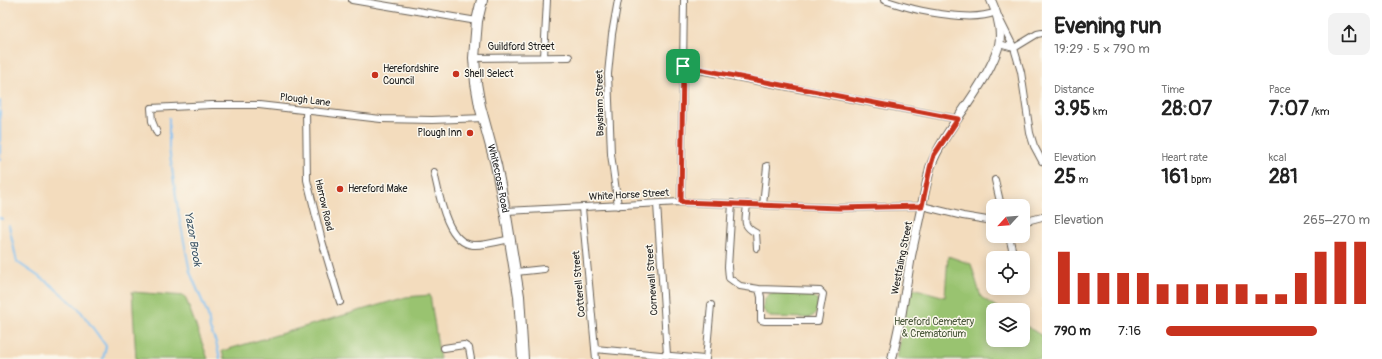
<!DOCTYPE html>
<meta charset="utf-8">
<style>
:root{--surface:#fff;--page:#f2f2f2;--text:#222;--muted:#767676;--accent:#c8321e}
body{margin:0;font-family:Pangolin,sans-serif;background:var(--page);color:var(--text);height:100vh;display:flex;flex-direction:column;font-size:15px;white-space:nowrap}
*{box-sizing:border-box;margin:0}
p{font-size:13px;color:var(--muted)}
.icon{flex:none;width:22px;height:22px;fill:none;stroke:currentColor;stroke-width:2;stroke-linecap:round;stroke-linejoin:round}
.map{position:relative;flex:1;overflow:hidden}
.panel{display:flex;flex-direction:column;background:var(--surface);width:340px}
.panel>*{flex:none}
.needle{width:26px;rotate:244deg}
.buttons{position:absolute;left:986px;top:199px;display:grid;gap:8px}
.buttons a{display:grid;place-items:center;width:44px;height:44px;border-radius:8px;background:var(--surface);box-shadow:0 2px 10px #0003;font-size:20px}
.pin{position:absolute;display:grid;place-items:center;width:34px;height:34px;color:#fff;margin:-17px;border-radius:8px;box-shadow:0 2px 6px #0006}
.round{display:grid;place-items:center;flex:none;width:42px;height:42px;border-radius:8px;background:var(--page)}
.overview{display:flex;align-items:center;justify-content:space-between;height:68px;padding:0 12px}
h1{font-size:22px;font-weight:700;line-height:30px}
.metrics{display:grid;grid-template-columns:repeat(3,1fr);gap:6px;height:68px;padding:4px 12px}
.metrics div{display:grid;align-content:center}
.metrics b{font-size:20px;font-weight:700}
.metrics small{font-size:11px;font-weight:400}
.metrics p{font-size:11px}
.chart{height:112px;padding:8px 12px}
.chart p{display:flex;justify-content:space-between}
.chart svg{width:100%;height:72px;margin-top:4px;stroke:var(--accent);stroke-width:6}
ul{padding:0 12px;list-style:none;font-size:13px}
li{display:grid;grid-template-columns:64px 48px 1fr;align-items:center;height:30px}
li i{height:10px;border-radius:5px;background:var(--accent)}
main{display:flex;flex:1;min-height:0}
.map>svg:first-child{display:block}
.green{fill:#99c370;stroke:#5a7046}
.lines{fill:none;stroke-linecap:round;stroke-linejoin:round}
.stream{stroke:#7bbff2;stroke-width:2}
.minor-casing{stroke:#675f54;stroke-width:8}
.tertiary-casing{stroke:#675f54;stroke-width:10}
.trunk-casing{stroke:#675f54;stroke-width:12}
.minor{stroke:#fff;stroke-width:6}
.tertiary{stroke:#fff;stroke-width:8}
.trunk{stroke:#fff;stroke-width:10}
.route-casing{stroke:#fff;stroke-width:8}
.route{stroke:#c8321e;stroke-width:5}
.poi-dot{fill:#c8321e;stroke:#fbf7ec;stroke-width:1.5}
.labels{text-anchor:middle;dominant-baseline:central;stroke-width:3;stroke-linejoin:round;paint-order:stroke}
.street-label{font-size:10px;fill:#1c1c1c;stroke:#fbf7ec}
.poi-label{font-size:10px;fill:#1c1c1c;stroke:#fbf7ec;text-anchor:start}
.park-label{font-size:10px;fill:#485639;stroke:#fbf7ec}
.water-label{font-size:11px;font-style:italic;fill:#3d5567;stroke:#fbf7ec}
</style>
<main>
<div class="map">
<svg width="1042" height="359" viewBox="0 0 1042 359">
<rect width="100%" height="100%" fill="#fbf7ec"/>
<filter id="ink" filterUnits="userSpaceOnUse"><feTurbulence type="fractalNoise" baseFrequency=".025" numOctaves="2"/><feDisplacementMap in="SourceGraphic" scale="8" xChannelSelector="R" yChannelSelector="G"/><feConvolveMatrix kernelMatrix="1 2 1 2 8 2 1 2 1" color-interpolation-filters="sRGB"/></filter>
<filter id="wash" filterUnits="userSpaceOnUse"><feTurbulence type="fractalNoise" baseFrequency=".012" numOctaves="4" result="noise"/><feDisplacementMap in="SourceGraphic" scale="16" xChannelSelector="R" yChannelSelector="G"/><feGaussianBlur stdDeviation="0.9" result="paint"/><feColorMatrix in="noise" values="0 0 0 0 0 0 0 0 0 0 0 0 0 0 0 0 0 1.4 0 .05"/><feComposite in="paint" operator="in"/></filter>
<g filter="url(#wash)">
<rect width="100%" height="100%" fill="#f3dcbd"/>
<path class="green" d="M948,256L971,264L981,297L1001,310H993V340H1023V324L1042,336V359H897L909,287L945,297Z
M132,292L185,296L208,359H136Z
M771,293H809L817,299C819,307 818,316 808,318L770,317L763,310C763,301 764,298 771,293Z
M430,295L440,359H224L222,351L406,297Z"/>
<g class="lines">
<path class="stream" d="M0,101V160
M169,118V148L178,210L190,272L208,315L210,329L216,342L220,359
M0,218L2,219
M9,226L17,262L50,284L79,309L106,346L103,359"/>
</g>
</g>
<g filter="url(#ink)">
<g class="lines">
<defs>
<path id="minor" d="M352,0L477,21
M618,0L612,34L608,74L611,154L618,206
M884,0C911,9 931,14 960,16C973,17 984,17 996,12L1014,48L1021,72L1030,133L1034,146L1042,161
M999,44L1014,48L1037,34L1042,33
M544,57L547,0
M474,58L569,57
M683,67L958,119
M306,110L307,180L322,241L340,302
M157,133L152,121L151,108L212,105H259L381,119L432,120L484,118
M434,172C439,193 446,243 473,245C482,246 501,241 510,239
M995,180L1001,206
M681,202L684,0
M732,203L728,267L729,278L740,286L759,289L820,291L823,294L818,321H765L761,320V297L759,289
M657,204L667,355
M747,204C746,220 741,225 756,233L757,248
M763,205L767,166
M582,208L596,359
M506,211L681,202L839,208L922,206L963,216L993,221
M1023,222L1042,217
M1009,236L1014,258
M516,272L544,269
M444,348L464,345L469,348L471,359
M595,349L704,359
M706,359L711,305"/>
<path id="tertiary" d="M892,359L901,317L911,256L930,168C944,130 974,101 991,65C994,59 997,51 999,45C1002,30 997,13 991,0"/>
<g id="trunk">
<path id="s1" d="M482,0L477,21L474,58L476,83L480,106L496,165L506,216L519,296L523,359"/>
</g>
</defs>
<use href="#minor" class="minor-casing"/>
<use href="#tertiary" class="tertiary-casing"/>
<use href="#trunk" class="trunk-casing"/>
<use href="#minor" class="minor"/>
<use href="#tertiary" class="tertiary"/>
<use href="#trunk" class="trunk"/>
</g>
</g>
<g class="lines" filter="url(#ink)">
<defs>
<path id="route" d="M683,66L958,119L934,155L930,168L922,206L839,208L681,202Z"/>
</defs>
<use href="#route" class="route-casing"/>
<use href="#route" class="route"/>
</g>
<g class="poi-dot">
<circle cx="456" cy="74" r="4"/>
<circle cx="375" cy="75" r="4"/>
<circle cx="470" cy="133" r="4"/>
<circle cx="340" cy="189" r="4"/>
</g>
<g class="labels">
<g class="street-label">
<text x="521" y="47">Guildford Street</text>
<text transform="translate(305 100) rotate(7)">Plough Lane</text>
<text transform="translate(600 103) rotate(-91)">Baysham Street</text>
<text stroke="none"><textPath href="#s1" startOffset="182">Whitecross Road</textPath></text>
<text transform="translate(629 195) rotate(-3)">White Horse Street</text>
<text transform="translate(324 205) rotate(77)">Harrow Road</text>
<text transform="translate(902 258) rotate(-79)">Westfaling Street</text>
<text transform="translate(652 280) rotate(-94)">Cornewall Street</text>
<text transform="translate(579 284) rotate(-95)">Cotterell Street</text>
</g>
<g class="poi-label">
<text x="383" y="69">Herefordshire<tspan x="383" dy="12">Council</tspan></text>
<text x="464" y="74">Shell Select</text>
<text x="462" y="133" text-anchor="end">Plough Inn</text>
<text x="348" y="189">Hereford Make</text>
</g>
<g class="park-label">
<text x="934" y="322">Hereford Cemetery<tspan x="934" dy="12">&amp; Crematorium</tspan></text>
</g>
<g class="water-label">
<text transform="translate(193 239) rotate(80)">Yazor Brook</text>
</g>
</g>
</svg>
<div class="buttons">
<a><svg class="needle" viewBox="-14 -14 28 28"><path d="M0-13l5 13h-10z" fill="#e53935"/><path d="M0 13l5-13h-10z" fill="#767676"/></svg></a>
<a><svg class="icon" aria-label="locate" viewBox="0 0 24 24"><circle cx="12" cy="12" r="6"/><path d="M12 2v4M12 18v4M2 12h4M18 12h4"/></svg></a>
<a><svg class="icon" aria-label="layers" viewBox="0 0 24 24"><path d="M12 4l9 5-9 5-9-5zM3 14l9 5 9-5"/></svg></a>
</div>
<div class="pin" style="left:683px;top:66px;background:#1e9e55"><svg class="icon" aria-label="arrive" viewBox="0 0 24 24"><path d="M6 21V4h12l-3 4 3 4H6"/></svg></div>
</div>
<section class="panel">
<div class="overview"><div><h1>Evening run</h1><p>19:29 · 5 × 790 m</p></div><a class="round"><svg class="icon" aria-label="share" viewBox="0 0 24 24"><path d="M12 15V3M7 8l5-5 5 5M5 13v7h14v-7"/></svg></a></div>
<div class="metrics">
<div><p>Distance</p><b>3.95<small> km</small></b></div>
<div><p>Time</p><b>28:07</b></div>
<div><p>Pace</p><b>7:07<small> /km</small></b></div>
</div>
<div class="metrics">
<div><p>Elevation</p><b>25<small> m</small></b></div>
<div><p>Heart rate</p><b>161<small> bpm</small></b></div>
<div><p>kcal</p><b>281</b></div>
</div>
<div class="chart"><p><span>Elevation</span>265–270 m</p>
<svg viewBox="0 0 160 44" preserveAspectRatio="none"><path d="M5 44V12M15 44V25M25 44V25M35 44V25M45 44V25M55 44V32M65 44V32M75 44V32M85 44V32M95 44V32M105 44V38M115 44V38M125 44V25M135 44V12M145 44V6M155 44V6"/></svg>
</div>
<ul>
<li><b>790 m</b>7:16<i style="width:74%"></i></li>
</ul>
</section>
</main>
